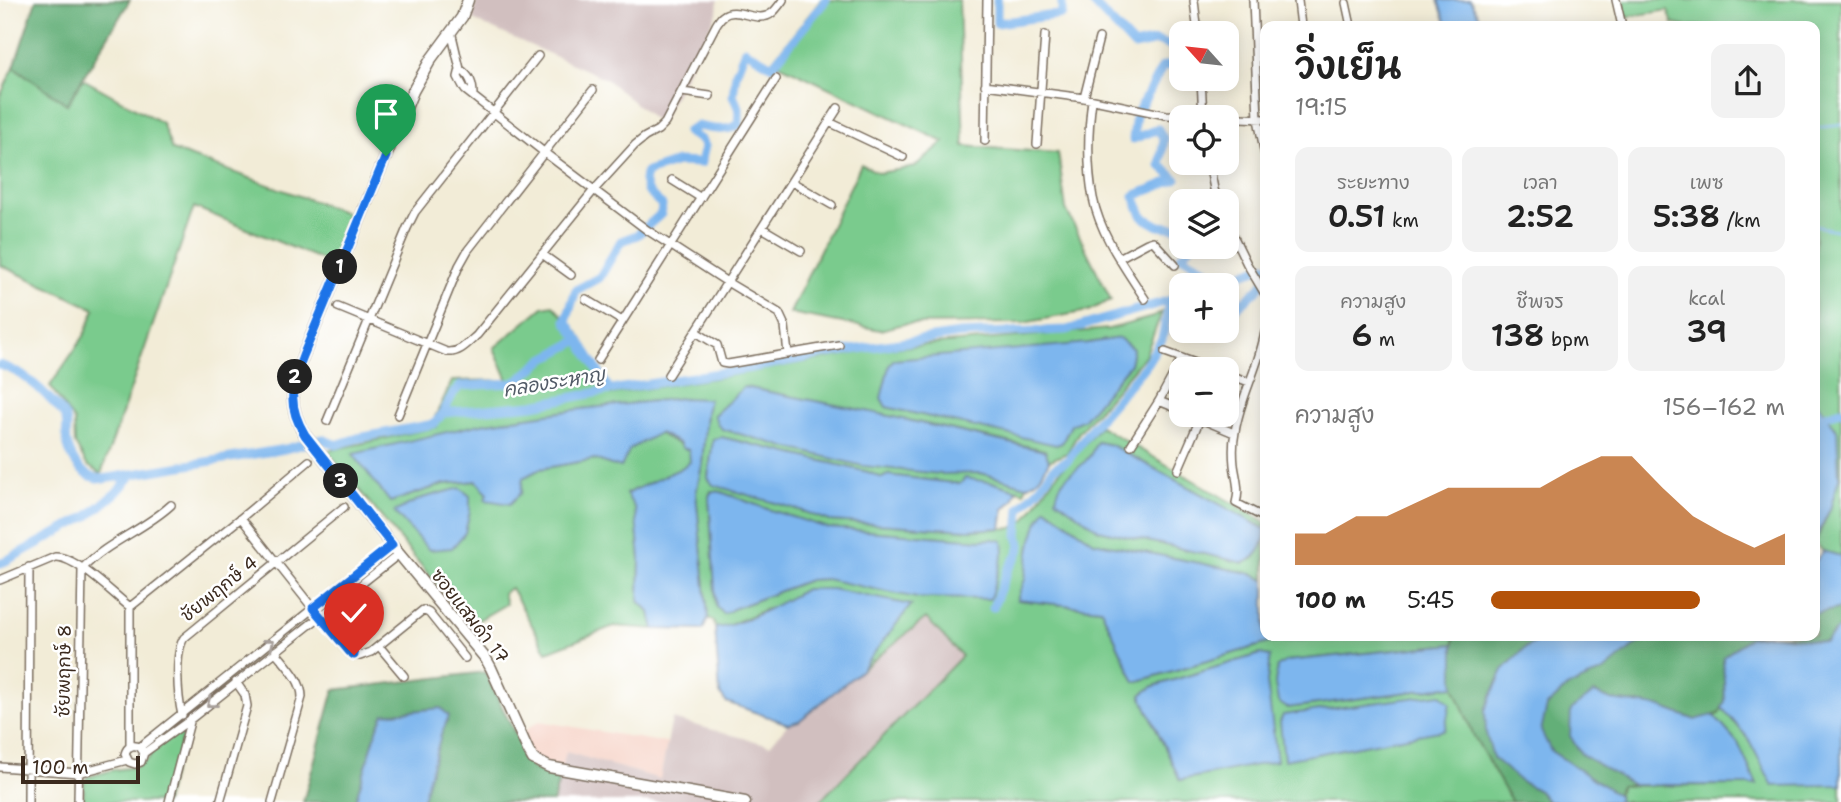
<!DOCTYPE html>
<html lang="th">
<meta charset="utf-8">
<style>
:root{--surface:#fff;--page:#f2f2f2;--text:#222;--muted:#767676;--accent:#b45309}
body{margin:0;font-family:"Shantell Sans","Playpen Sans Thai",sans-serif;background:var(--page);color:var(--text);height:100vh;display:flex;flex-direction:column;font-size:26px;white-space:nowrap}
*{box-sizing:border-box;margin:0}
p{font-size:23px;color:var(--muted)}
.icon{flex:none;width:38px;height:38px;fill:none;stroke:currentColor;stroke-width:2;stroke-linecap:round;stroke-linejoin:round}
.map{position:relative;flex:1;overflow:hidden}
.panel{position:absolute;left:1260px;top:21px;width:560px;height:620px;display:flex;flex-direction:column;background:var(--surface);border-radius:14px;box-shadow:0 4px 18px #0003}
.panel>*{flex:none}
.needle{width:46px;rotate:297deg}
.controls{position:absolute;left:1169px;top:21px;display:grid;gap:14px}
.controls a{display:grid;place-items:center;width:70px;height:70px;border-radius:14px;background:var(--surface);box-shadow:0 4px 18px #0003;font-size:35px}
.scale{position:absolute;left:21px;bottom:18px;width:119px;box-sizing:border-box;padding-left:7px;border:4px solid #3b2a1e;border-top:0;font-size:19px;line-height:24px;white-space:nowrap;color:#3b2a1e;-webkit-text-stroke:5px #fff;paint-order:stroke}
.pin{position:absolute;display:grid;place-items:center;width:60px;height:60px;color:#fff;margin:-72px -30px;border-radius:50% 50% 50% 0;rotate:-45deg;box-shadow:0 0 7px #0007}
.pin .icon{rotate:45deg}
.km{position:absolute;width:35px;height:35px;margin:-18px;border-radius:50%;background:#222;color:#fff;font-size:19px;line-height:35px;text-align:center}
.round{display:grid;place-items:center;flex:none;width:74px;height:74px;border-radius:14px;background:var(--page)}
.head{display:flex;align-items:center;justify-content:space-between;height:119px;padding:0 35px}
h1{font-size:38px;font-weight:600;line-height:52px}
.stats{display:grid;grid-template-columns:repeat(3,1fr);gap:10px;height:119px;padding:7px 35px}
.stats div{display:grid;align-content:center;border-radius:14px;background:var(--page);text-align:center}
.stats b{font-size:30px;font-weight:600}
.stats small{font-size:19px;font-weight:400}
.stats p{font-size:19px}
.chart{height:196px;padding:14px 35px}
.chart p{display:flex;justify-content:space-between}
.chart svg{width:100%;height:126px;margin-top:7px;fill:var(--accent);opacity:.7}
ul{padding:0 35px;list-style:none;font-size:23px}
li{display:grid;grid-template-columns:112px 84px 1fr;align-items:center;height:52px}
li i{height:18px;border-radius:9px;background:var(--accent)}
.map>svg:first-child{display:block}
.built{fill:#f6d1c5}
.industrial{fill:#d1bfbf}
.green{fill:#7acb8d;stroke:#5a7a56;stroke-width:2;fill-rule:evenodd}
.forest{fill:#63af78;stroke:#4f6c4b;stroke-width:2}
.water{fill:#7db6ee;stroke:#5c7086;stroke-width:2}
.lines{fill:none;stroke-linecap:round;stroke-linejoin:round}
.stream{stroke:#7db6ee;stroke-width:2.5}
.canal{stroke:#7db6ee;stroke-width:9}
.street-casing{stroke:#7b6e5f;stroke-width:10}
.secondary-casing{stroke:#7b6e5f;stroke-width:13}
.street{stroke:#fff;stroke-width:7}
.secondary{stroke:#fff;stroke-width:10}
.oneway{stroke:#a79f9a}
.route-casing{stroke:#fff;stroke-width:14}
.route{stroke:#1a73e8;stroke-width:9}
.labels{text-anchor:middle;dominant-baseline:central;stroke-width:5;stroke-linejoin:round;paint-order:stroke}
.street-label{font-size:18px;fill:#3b2a1e;stroke:#fff}
.water-label{font-size:19px;font-style:italic;fill:#525b67;stroke:#fff}
</style>
<div class="map">
<svg width="1841" height="802" viewBox="0 0 1841 802">
<rect width="100%" height="100%" fill="#fff"/>
<filter id="ink" filterUnits="userSpaceOnUse"><feTurbulence type="fractalNoise" baseFrequency=".0143" numOctaves="2"/><feDisplacementMap in="SourceGraphic" scale="14" xChannelSelector="R" yChannelSelector="G"/><feConvolveMatrix kernelMatrix="1 2 1 2 8 2 1 2 1" color-interpolation-filters="sRGB"/></filter>
<filter id="wash" filterUnits="userSpaceOnUse"><feTurbulence type="fractalNoise" baseFrequency=".00686" numOctaves="4" result="noise"/><feDisplacementMap in="SourceGraphic" scale="28" xChannelSelector="R" yChannelSelector="G"/><feGaussianBlur stdDeviation="1.57" result="paint"/><feColorMatrix in="noise" values="0 0 0 0 0 0 0 0 0 0 0 0 0 0 0 0 0 1.4 0 .05"/><feComposite in="paint" operator="in"/></filter>
<g filter="url(#wash)">
<rect width="100%" height="100%" fill="#f2ecd7"/>
<path class="built" d="M539,721L667,743L660,779L566,752L559,780L532,768L516,737Z"/>
<path class="industrial" d="M476,0H718L717,13L660,124L606,79L473,20Z
M926,618L962,656L819,802H553L566,752L660,779L672,719L770,745L788,724L799,721Z"/>
<path class="green" d="M821,0H959L964,146L1058,153L1066,209L1111,300L1088,311L1023,323L904,324L880,330L790,313L861,164L879,173L914,167L944,142L772,61Z
M1624,0H1841V556L1823,551L1815,543L1830,509L1839,477L1837,430L1815,400V26H1683L1673,24L1668,10L1626,17Z
M14,67L67,104L83,79L162,123L172,150L355,216L332,264L194,207L101,474L87,465L75,444L74,421L50,386L84,336L95,309L0,265V96Z
M553,305L578,332L611,388V394L721,377L878,349L1109,329L1153,317L1162,312L1145,356L1079,432L1067,453L1049,461L1045,450L871,412L744,387L714,415L965,472L981,473L1027,486L1024,492L994,483L960,484L888,475L882,478L868,472L721,437L713,439L708,478L830,521L968,530L1012,528L1026,519L1053,479L1100,426L1265,522V529L1112,445L1097,442C1095,447 1092,454 1088,458C1075,475 1060,474 1057,499L1099,530L1244,563L1254,558L1265,540V581L1253,574L1094,542L1046,508L1030,546L1025,579L1017,600L1101,609L1135,682L1268,643L1345,635H1454V644L1286,661L1278,701L1287,708L1454,686L1474,736L1512,802H819L962,656L926,618L860,671L911,605L766,609L725,627L715,628L714,621L708,618L696,493L702,465L706,413L682,398L581,409L481,424L390,502L444,484L477,481L487,493H521L522,478L540,469L595,459L611,465L630,449L658,433L689,450L690,462L680,469L626,494L635,507L640,559L639,601L650,612L654,629L614,626L547,652L511,588L503,593L506,604L470,625L327,451L437,427L435,417L452,381L508,380L494,348L543,307ZM1119,338L1133,349L1130,364L1084,419L1071,425L1062,443L1056,445L1047,442L1089,343ZM711,491L721,492L770,510L828,528L981,540L994,539L826,579L809,580L733,609L724,614L716,606L709,496ZM1260,654L1269,656L1267,682L1195,776L1180,780L1141,695L1154,686Z
M1722,708L1748,738L1773,785L1841,784V802H1621L1618,800L1620,786L1757,785L1738,743L1713,715L1719,714Z
M185,727L165,802H83L84,783L87,777L113,770L136,767L149,758L152,751Z"/>
<path class="forest" d="M36,0H130L67,104L14,67Z
M1841,608V629L1836,630L1825,642L1770,635H1815V614Z
M1454,635H1549L1525,648L1503,670L1485,710L1520,781L1539,791L1548,802H1512L1474,736L1454,686Z
M1655,635H1769L1749,638L1723,657L1725,701L1719,714L1696,720L1658,706L1611,700L1595,693L1581,754L1633,785L1620,786L1618,795L1551,751L1540,731L1547,706L1567,687L1604,671L1633,647Z
M485,672L532,768L559,780L553,802H422L441,735L449,716L441,708L384,714L378,727L355,802H303L334,690Z"/>
<path class="water" d="M1438,0H1470L1484,26H1447Z
M1119,338L1133,349L1130,364L1084,419L1071,425L1062,443L1056,445L886,407L881,398L889,366L893,360L1089,343Z
M744,387L871,412L1045,451L1049,461C1043,473 1040,480 1027,486L981,473L941,474L863,466L789,448L722,429L718,425L714,415Z
M682,398L709,399L706,413L702,465L696,493L708,618L703,630L654,629L650,612L639,601L640,559L635,508L626,494L680,469L690,462L689,450L682,448L679,443L659,433L630,449L621,467L611,465L595,459L540,469L523,478L521,493L510,504L485,500L487,493L477,481L444,484L390,502L353,454L481,424L581,409Z
M1815,400L1837,430L1839,478L1830,509L1815,540Z
M721,437L868,472L882,478L888,475L960,484L965,478L994,483L1017,490L1013,500L1004,509L1001,528L968,530L830,521L800,510L713,485L708,478L713,439Z
M1097,442L1111,445L1265,529C1265,545 1258,557 1244,563L1099,530L1056,499C1060,474 1075,475 1088,458C1092,454 1094,447 1097,442Z
M460,488L470,496V511L465,533L452,548L429,550L394,512L422,498Z
M712,491L721,492L770,510L828,528L980,540L994,539L1003,541L1004,551L990,599L917,598L826,579L809,580L733,609L724,614L716,606L709,496Z
M1046,508L1094,542L1253,574L1265,581V635H1345L1268,643L1135,682L1101,609L1017,600L1025,579L1030,546L1038,521Z
M1823,551L1841,556V608L1815,614V562Z
M806,589H832L911,605L860,671L799,721L788,724L726,702L720,694L715,628C742,626 781,602 806,589Z
M1841,629V785L1773,786L1748,738L1722,708L1725,701L1723,657L1749,638L1770,635L1825,642L1836,630Z
M1549,635H1655L1633,647L1604,671L1567,687L1547,706L1541,731L1551,751L1618,795V800L1621,802H1548L1539,791L1520,781L1493,758L1486,733L1485,710L1503,670L1525,648Z
M1454,644V686L1287,708L1278,702L1275,684L1277,667L1286,661Z
M1260,654L1270,656L1267,682L1277,761L1180,780L1141,695L1154,686Z
M1594,693L1611,700L1658,706L1695,720L1713,715L1738,743L1757,785H1633L1581,754L1570,736L1571,710Z
M1440,694L1450,703L1445,730L1284,760L1280,722L1283,715Z
M441,708L449,716L441,735L422,802H355L378,727L384,714Z"/>
<g class="lines">
<path class="stream" d="M1815,128L1841,125
M1815,226L1841,231"/>
<path class="canal" d="M997,0V23L1062,14V0
M1090,0L1134,46L1156,41L1181,49
M1181,65L1163,66L1136,115L1133,139L1158,129L1164,140L1160,165L1176,179L1134,196L1143,217L1159,226L1181,228
M1190,247L1181,256L1206,269L1207,285
M1211,285L1265,266
M1227,316L1255,292L1265,282
M1200,331L1199,332L1205,335L1209,331
M579,340L610,390
M0,365C26,373 44,392 62,412C71,424 64,431 67,443C72,462 83,478 103,479L285,449L322,439L336,445L358,438L434,424L443,413L533,405L610,390L751,368L825,354L960,334L1067,330L1181,297
M443,413L454,392L461,386L512,383L520,379L544,359L579,340L566,321L576,290L600,277L621,241L637,235L661,214L662,205L647,191L644,180L647,172L677,162L701,163L705,146L701,140L687,132L698,126C710,129 729,132 739,124V109L733,96L736,73L745,50L772,66L826,0
M1815,419L1841,411
M0,564L88,516L116,493L133,474
M993,607L1008,569L1017,556L1021,546L1018,536L1020,508L1038,490L1054,468L1068,460L1090,430L1145,366L1162,339L1170,301"/>
</g>
</g>
<g filter="url(#ink)">
<g class="lines">
<defs>
<path id="street" d="M1253,0L1258,119L1265,155
M1616,0L1622,26
M1194,1L1198,33
M1298,1L1301,26
M1346,3L1351,26
M451,31L460,69L458,77L465,90L545,153L647,230L727,282L779,313L785,326L788,354
M460,69C470,76 473,83 473,95
M1201,79L1203,117
M985,85L1084,98L1166,115L1265,119
M682,92L710,96
M1084,98L1099,38
M1092,100C1088,131 1087,166 1093,198C1100,234 1125,268 1145,299
M829,122L903,157
M985,141L987,0
M1037,144L1045,35
M1209,163L1214,189L1218,201
M672,180L701,198
M792,182L832,205
M1227,223L1247,264L1265,294
M762,228L801,251
M542,254L571,275
M1119,258L1147,243L1153,241L1175,265
M586,299L622,321
M338,307L447,352C460,353 468,343 477,335L594,190L635,145L645,137L658,130L665,123L716,25C718,22 720,18 723,16C736,5 758,25 772,13C776,10 780,4 783,0
M696,332L717,345L722,363L728,364L839,345
M1265,332C1259,367 1240,398 1235,432C1233,442 1233,455 1234,465C1236,479 1240,489 1236,503L1265,518
M1165,352L1212,369
M598,360L776,79
M1227,374L1249,382
M668,375L838,108
M1159,401L1181,410
M398,415L459,266L468,250L593,90
M1191,415L1234,433
M327,421L407,228L415,212L538,56
M1131,445L1159,401L1182,358
M1178,470L1200,419
M241,518L319,616L354,655L360,656L371,652L423,610L429,613L465,658
M0,580L55,557C76,556 112,593 130,607
M130,607L241,518L309,461
M130,607V747
M379,646L404,676
M182,715C178,698 174,653 184,638L344,507
M140,747L144,753L141,762L135,764L129,762L125,754C127,746 133,744 140,747L392,545
M144,753L187,722L399,554
M0,767L78,773L127,760
M28,802L29,567
M78,802L82,569C107,542 144,530 171,505
M169,802L191,718
M220,802L247,706L245,695L236,682
M272,802L302,697C302,680 285,664 275,651"/>
<path id="secondary" d="M468,0L462,17L431,59L413,91L303,356C291,387 287,406 305,435L399,554L486,659L491,668L528,750L533,759L549,767L745,802"/>
</defs>
<use href="#street" class="street-casing"/>
<use href="#secondary" class="secondary-casing"/>
<use href="#street" class="street"/>
<use href="#secondary" class="secondary"/>
</g>
<defs><path id="oneway-chevron" d="M-2-3.5L2.5 0L-2 3.5" fill="none" stroke-width="1.6" stroke-linecap="round" stroke-linejoin="round" transform="scale(1.75)"/></defs>
<g class="oneway">
<use href="#oneway-chevron" transform="translate(270 643) rotate(-38)"/>
<use href="#oneway-chevron" transform="translate(211 703) rotate(142)"/>
</g>
</g>
<g class="lines" filter="url(#ink)">
<defs>
<path id="route" d="M354,655L350,652L313,608L392,545L305,435C287,406 291,387 303,356L386,156"/>
</defs>
<use href="#route" class="route-casing"/>
<use href="#route" class="route"/>
</g>
<g class="labels">
<g class="street-label">
<text transform="translate(219 589) rotate(-39)">ชัยพฤกษ์ 4</text>
<text transform="translate(470 616) rotate(52)">ซอยแสมดำ 17</text>
<text transform="translate(64 671) rotate(-89)">ชัยพฤกษ์ 8</text>
</g>
<g class="water-label">
<text transform="translate(554 382) rotate(-9)">คลองระหาญ</text>
</g>
</g>
</svg>
<div class="controls">
<a><svg class="needle" viewBox="-14 -14 28 28"><path d="M0-13l5 13h-10z" fill="#e53935"/><path d="M0 13l5-13h-10z" fill="#767676"/></svg></a>
<a><svg class="icon" aria-label="locate" viewBox="0 0 24 24"><circle cx="12" cy="12" r="6"/><path d="M12 2v4M12 18v4M2 12h4M18 12h4"/></svg></a>
<a><svg class="icon" aria-label="layers" viewBox="0 0 24 24"><path d="M12 4l9 5-9 5-9-5zM3 14l9 5 9-5"/></svg></a>
<a>+</a>
<a>−</a>
</div>
<div class="scale">100 m</div>
<div class="pin" style="left:386px;top:156px;background:#1e9e55"><svg class="icon" aria-label="arrive" viewBox="0 0 24 24"><path d="M6 21V4h12l-3 4 3 4H6"/></svg></div>
<div class="pin" style="left:354px;top:655px;background:#d93025"><svg class="icon" aria-label="check" viewBox="0 0 24 24"><path d="M5 12l5 5 9-10"/></svg></div>
<b class="km" style="left:340px;top:267px">1</b>
<b class="km" style="left:295px;top:377px">2</b>
<b class="km" style="left:341px;top:481px">3</b>
<section class="panel">
<div class="head"><div><h1>วิ่งเย็น</h1><p>19:15</p></div><a class="round"><svg class="icon" aria-label="share" viewBox="0 0 24 24"><path d="M12 15V3M7 8l5-5 5 5M5 13v7h14v-7"/></svg></a></div>
<div class="stats">
<div><p>ระยะทาง</p><b>0.51<small> km</small></b></div>
<div><p>เวลา</p><b>2:52</b></div>
<div><p>เพซ</p><b>5:38<small> /km</small></b></div>
</div>
<div class="stats">
<div><p>ความสูง</p><b>6<small> m</small></b></div>
<div><p>ชีพจร</p><b>138<small> bpm</small></b></div>
<div><p>kcal</p><b>39</b></div>
</div>
<div class="chart"><p><span>ความสูง</span>156–162 m</p>
<svg viewBox="0 0 160 44" preserveAspectRatio="none"><path d="M0 44V33L10 33L20 27L30 27L40 22L50 17L60 17L70 17L80 17L90 11L100 6L110 6L120 17L130 27L140 33L150 38L160 33V44z"/></svg>
</div>
<ul>
<li><b>100 m</b>5:45<i style="width:71%"></i></li>
</ul>
</section>
</div>
